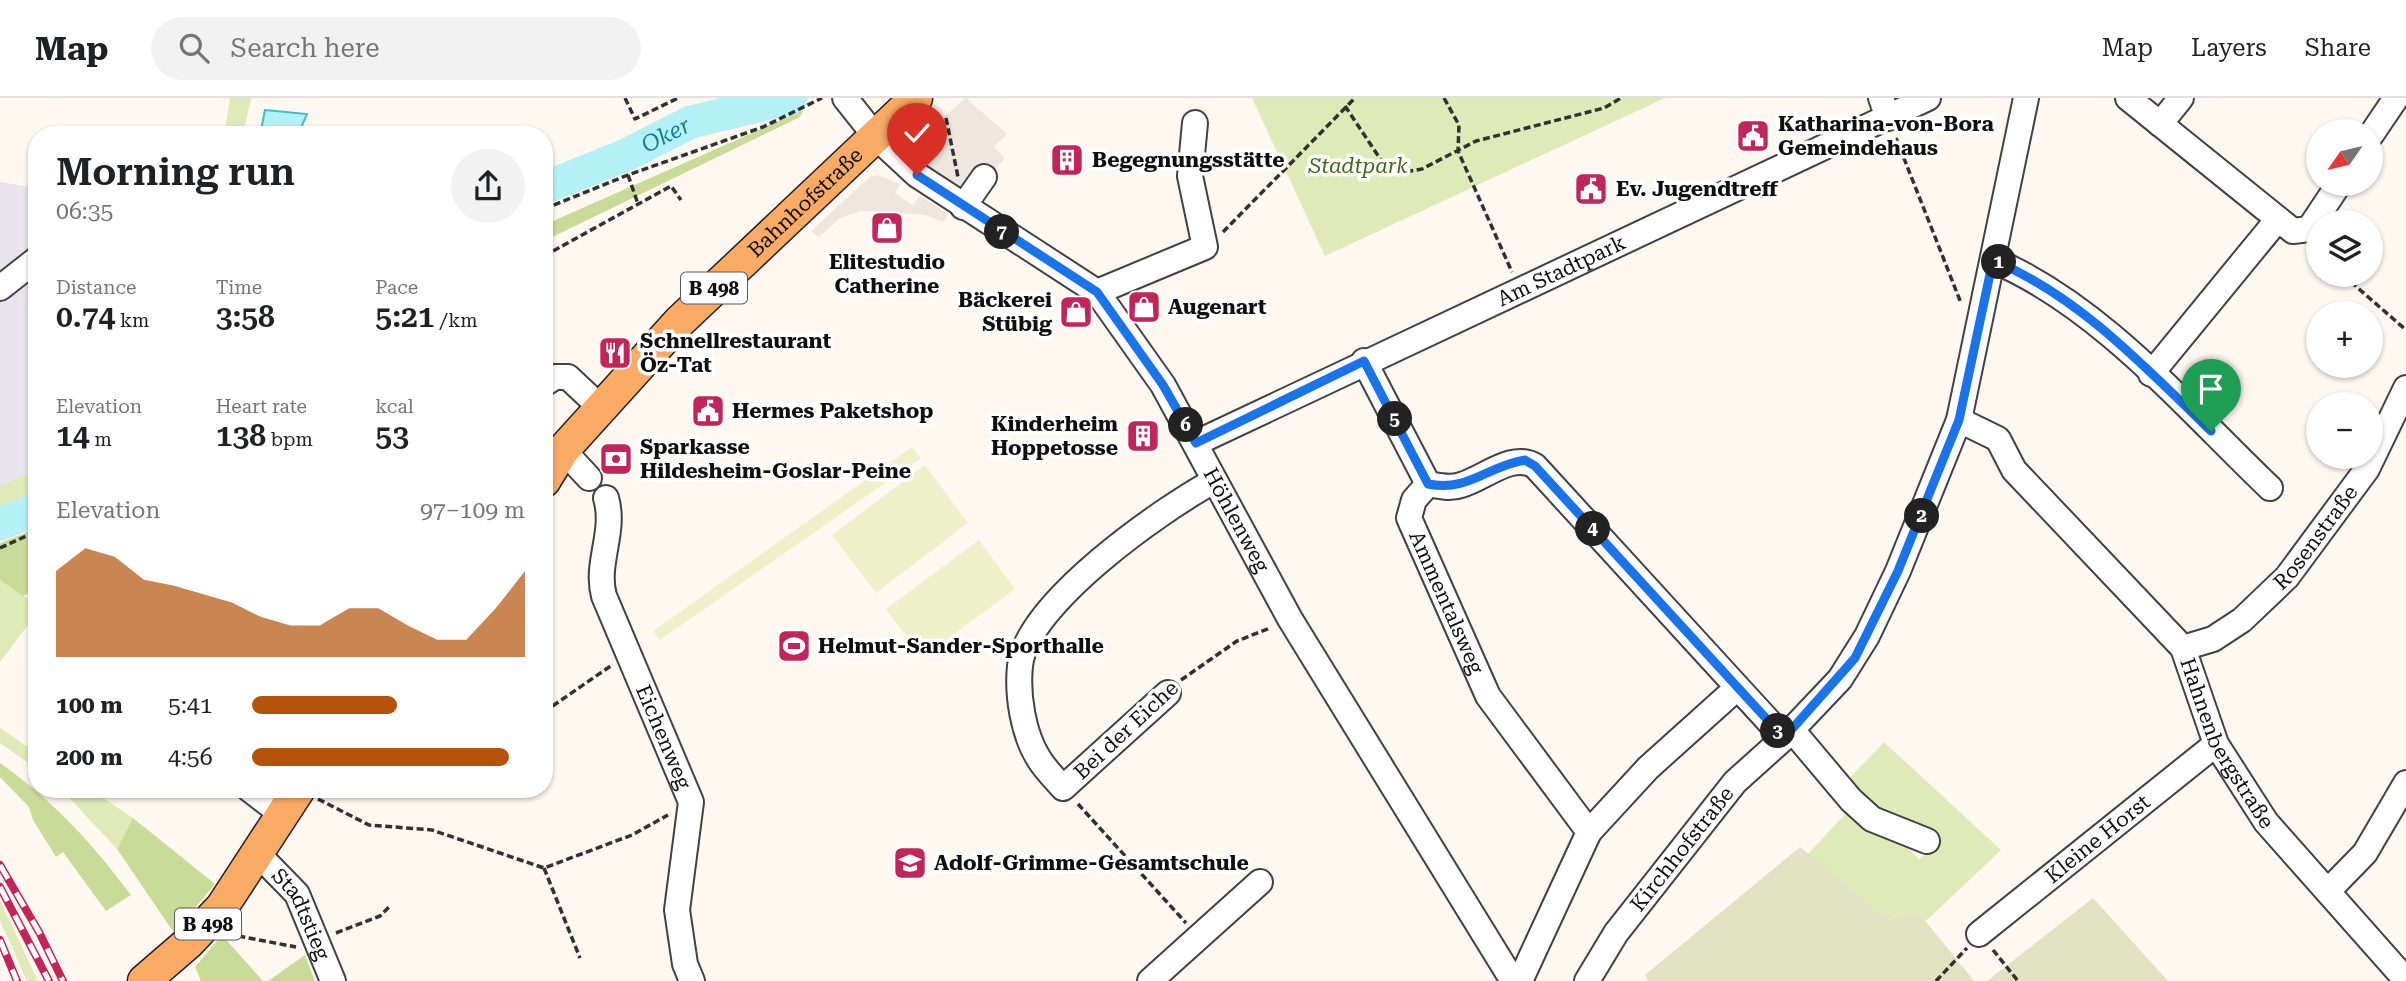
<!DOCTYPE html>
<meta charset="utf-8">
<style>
:root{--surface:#fff;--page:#f2f2f2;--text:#202124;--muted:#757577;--line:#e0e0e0;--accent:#b45309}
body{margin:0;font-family:"Roboto Serif",serif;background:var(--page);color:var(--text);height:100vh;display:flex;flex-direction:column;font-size:26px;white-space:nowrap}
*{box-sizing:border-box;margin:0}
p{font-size:23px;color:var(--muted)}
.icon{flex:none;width:38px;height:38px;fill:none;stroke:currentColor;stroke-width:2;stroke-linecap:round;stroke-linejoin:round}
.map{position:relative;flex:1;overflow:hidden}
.drawer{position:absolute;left:28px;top:28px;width:525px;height:672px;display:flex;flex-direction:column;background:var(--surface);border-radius:28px;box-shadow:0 2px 5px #0004}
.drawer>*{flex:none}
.needle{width:46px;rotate:236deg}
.controls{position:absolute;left:2306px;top:21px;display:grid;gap:14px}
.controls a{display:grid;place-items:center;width:77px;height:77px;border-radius:50%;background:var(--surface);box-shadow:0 2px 5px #0004;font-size:35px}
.pin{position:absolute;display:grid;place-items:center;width:60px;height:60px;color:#fff;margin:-72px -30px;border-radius:50% 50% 50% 0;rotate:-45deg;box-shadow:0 0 7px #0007}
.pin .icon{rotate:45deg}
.km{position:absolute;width:35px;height:35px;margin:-18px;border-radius:50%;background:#222;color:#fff;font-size:19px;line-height:35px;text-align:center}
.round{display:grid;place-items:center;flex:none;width:74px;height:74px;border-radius:37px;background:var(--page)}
.summary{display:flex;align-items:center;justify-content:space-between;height:119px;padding:0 28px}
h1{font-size:38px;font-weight:600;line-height:52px}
.metrics{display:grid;grid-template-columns:repeat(3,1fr);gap:10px;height:119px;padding:7px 28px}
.metrics div{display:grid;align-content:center}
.metrics b{font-size:30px;font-weight:600}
.metrics small{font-size:19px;font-weight:400}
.metrics p{font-size:19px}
.chart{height:196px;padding:14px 28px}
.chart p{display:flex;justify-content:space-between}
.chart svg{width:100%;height:126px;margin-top:7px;fill:var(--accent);opacity:.7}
ul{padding:0 28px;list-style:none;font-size:23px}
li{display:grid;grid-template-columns:112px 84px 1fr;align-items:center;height:52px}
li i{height:18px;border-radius:9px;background:var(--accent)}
header{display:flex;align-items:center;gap:42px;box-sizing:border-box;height:98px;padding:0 35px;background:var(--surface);border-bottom:2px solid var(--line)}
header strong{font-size:33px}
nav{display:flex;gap:38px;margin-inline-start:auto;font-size:24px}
.search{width:490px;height:63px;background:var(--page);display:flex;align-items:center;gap:18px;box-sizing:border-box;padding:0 24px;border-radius:38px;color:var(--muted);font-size:26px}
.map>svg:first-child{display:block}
.industrial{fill:#e9e3ed}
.green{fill:#e0eab9}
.forest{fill:#c9db98}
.cemetery{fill:#e0e2c1}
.pitch{fill:#eff1cb}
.plaza{fill:#efe6df}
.water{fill:#b4f1f7;stroke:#3bbecf;stroke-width:2}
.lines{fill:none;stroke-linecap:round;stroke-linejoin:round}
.river{stroke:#b4f1f7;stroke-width:33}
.minor-casing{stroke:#424242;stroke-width:28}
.major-casing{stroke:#202020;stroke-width:35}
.path{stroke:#313131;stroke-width:3.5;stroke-dasharray:7 3.5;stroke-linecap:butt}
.minor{stroke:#fff;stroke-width:24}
.major{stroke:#f9ab66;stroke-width:32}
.rail-casing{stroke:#c12559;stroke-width:8}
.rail{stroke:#fff;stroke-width:5;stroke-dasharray:16;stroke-linecap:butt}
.route-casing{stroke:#fff;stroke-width:14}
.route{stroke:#1a73e8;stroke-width:9}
.labels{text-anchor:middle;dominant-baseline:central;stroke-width:7;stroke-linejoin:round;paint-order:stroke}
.shield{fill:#fff;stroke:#575757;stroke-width:2}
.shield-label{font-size:19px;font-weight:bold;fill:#0f0f0f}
.poi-label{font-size:21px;font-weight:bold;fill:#0f0f0f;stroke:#fff;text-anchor:start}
.park-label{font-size:21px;font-style:italic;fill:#42681e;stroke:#fff}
.street-label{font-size:21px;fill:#0f0f0f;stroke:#fff}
.water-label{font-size:23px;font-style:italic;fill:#168194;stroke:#fff}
</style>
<header>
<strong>Map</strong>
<div class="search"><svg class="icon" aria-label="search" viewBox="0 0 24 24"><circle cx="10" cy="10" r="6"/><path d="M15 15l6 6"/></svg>Search here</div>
<nav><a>Map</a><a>Layers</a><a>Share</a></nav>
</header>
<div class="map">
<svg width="2406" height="883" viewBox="0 0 2406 883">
<rect width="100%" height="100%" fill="#fff8f0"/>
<path class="industrial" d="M0,84L37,90V371L0,388Z"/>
<path class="green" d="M230,0H251L243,37H224Z
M1252,0H1665L1325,158Z
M37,371V398L0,415V388Z
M0,482L37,507V515L0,564Z
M0,630L37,655V671L0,645Z
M1884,644L2001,752L1926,823L1919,815L1889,822L1808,756L1847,714L1907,749L1919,761L1939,746L1929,734L1874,714L1846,684Z
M61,691H90L133,720L117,751Z
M0,802L38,883H27L0,823Z"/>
<path class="forest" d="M804,12L800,19L544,143V127Z
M37,430V490L23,498L0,482V445Z
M0,665C55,704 90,743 131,797L106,813L63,754L56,759L33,722L29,709L0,679Z
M133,720L215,786L174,835L117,751Z
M222,837L263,883H201L195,869Z
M305,857L315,883H268Z"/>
<path class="cemetery" d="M1800,749L1889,822L1919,815L1974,883H1648L1645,877Z
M2093,800L2168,883H1987Z"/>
<path class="pitch" d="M912,349L921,360L660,542L653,533Z
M925,367L968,425L876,495L832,437Z
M979,442L1015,491L922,560L886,511Z"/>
<path class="plaza" d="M966,0L1007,36L994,49L1005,60L969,102L902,54Z
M877,77L900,86L895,95L912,107L920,98L948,116L943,124L925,117L861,113L840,120L819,139L811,133L870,79Z"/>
<path class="water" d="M265,12L307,16L298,37H260Z"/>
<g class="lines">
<g class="river">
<path id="s1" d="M544,90L626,57L691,24L791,0"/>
<path d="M0,426L37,411"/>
</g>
<defs>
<g id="minor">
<path id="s2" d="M845,0L876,39L917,77L1097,194L1163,287L1290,521L1513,883"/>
<path d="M1881,0L1888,20"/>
<path d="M2128,0L2293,133L2309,131L2339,86"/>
<path d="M2160,26L2181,0"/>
<path d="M2371,37L2396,0"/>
<path d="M963,109L984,79"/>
<path d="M1993,162C2101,208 2186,310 2270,390"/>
<path d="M0,190L37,161"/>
<path d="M1097,194L1205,149L1190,78L1195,25"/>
<path id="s3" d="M1364,263L1428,386L1414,402L1409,420L1488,598L1589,734L1520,883"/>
<path d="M2151,276L2278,121"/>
<path d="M544,286L555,279H568L601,310"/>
<path id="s4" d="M1959,322L1998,341L2014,372L2183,550L2216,646L2266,724L2406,882"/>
<path id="s5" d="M1196,345L1928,0"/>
<path d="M563,352L589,380"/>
<path d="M1428,386C1439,388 1450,391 1461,387C1485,380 1512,354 1535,368L1784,640"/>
<path id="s6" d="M606,400C616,434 595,465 604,498L691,704L677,812L685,866L692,883"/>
<path id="s7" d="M2183,550L2213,541L2242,522L2287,479L2367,371L2406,290"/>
<path d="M1168,595L1063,690C1055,681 1045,671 1039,661C1023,636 1017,597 1020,568C1026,506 1162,411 1214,383"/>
<path d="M1792,632L1851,702L1872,721L1927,743"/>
<path d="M249,691L283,717"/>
<path d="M1589,734L1648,670L1737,590"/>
<path id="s8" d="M259,757L297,796L333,883"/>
<path d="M2328,793L2365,755L2406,685"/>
<path id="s9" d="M1979,836L2216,646"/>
<path d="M1150,883L1260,784"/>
<path id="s10" d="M1587,883L1616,835L1735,684L1784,640L1840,581L1867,538L1898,473L1959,322L2026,0"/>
</g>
<g id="major">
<path id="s11" d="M544,383L563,352L679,224L916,0"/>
<path d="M144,883L188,845L222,809L299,691"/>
</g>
</defs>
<use href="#minor" class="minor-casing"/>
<use href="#major" class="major-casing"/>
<path class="path" d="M625,0L635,21L678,0
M1444,0L1459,27L1458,53L1512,174
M1345,8L1381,62L1399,75L1422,71L1476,43L1604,10L1621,0
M946,20L958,79
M910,36L919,46
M1896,40L1961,205
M628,77L638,106
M544,111L628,77L763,29L822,0
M1223,134L1355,0
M544,158L671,88L681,102
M2343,177L2406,232
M0,450L37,433
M1181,582L1237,543L1270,530
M544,614L612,567
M318,701L369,727L432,732L544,770L632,737L668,717
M1078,706L1186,825
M544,770L580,860
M336,835L380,818L390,808
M228,836L296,849
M1993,852L2018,883
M1936,883L1967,850"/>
<use href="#minor" class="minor"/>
<use href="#major" class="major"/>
<defs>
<path id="rail" d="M0,767L39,834L63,883
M0,789L49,883
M0,842L17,883"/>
</defs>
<use href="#rail" class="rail-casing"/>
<use href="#rail" class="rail"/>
</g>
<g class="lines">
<defs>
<path id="route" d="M917,77L1097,194L1163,287L1196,345L1364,263L1428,386C1469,394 1487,368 1525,362L1535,368L1784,640L1855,560L1898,473L1959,322L1993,162C2080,199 2144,268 2211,333"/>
</defs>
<use href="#route" class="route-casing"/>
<use href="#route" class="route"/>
</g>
<defs>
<symbol id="civic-square" viewBox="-11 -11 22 22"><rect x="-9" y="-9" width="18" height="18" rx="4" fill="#c12559" stroke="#fff"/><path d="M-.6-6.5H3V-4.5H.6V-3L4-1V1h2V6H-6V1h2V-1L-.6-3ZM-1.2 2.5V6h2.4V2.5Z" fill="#fff"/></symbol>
<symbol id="building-square" viewBox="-11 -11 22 22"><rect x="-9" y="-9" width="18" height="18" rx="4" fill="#c12559" stroke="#fff"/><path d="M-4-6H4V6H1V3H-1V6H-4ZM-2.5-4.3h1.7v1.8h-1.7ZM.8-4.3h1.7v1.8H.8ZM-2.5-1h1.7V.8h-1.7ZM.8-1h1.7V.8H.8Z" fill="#fff"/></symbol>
<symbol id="shop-square" viewBox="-11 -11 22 22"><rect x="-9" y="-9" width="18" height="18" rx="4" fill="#c12559" stroke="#fff"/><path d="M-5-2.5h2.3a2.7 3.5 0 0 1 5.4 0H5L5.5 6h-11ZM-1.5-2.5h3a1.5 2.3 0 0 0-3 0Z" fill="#fff"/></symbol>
<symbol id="restaurant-square" viewBox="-11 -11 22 22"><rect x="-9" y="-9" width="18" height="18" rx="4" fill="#c12559" stroke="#fff"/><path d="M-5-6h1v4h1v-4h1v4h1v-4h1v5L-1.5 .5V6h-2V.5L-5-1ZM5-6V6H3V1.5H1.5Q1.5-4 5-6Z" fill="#fff"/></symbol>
<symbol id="bank-square" viewBox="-11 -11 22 22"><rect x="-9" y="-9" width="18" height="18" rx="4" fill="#c12559" stroke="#fff"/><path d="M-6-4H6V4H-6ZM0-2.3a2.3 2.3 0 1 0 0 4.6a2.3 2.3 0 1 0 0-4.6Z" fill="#fff"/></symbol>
<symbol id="stadium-square" viewBox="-11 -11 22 22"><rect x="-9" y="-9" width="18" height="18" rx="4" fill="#c12559" stroke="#fff"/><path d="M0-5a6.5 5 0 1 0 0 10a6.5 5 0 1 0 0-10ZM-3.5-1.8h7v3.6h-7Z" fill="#fff"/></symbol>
<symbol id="school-square" viewBox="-11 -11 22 22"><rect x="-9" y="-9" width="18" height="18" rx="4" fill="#c12559" stroke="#fff"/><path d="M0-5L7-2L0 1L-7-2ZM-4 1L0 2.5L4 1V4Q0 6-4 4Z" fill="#fff"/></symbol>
</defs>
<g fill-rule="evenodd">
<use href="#civic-square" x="1734" y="19" width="38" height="38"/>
<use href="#building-square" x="1048" y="43" width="38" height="38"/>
<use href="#civic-square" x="1572" y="72" width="38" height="38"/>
<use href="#shop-square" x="868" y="111" width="38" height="38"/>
<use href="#shop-square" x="1125" y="190" width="38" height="38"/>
<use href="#shop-square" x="1057" y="195" width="38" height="38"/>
<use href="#restaurant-square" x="596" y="236" width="38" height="38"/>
<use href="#civic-square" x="689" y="294" width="38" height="38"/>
<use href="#building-square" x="1124" y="319" width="38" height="38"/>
<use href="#bank-square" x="597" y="342" width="38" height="38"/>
<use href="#stadium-square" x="775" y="529" width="38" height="38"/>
<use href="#school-square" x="891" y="746" width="38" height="38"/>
</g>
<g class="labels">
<g class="shield">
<rect x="681" y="174.5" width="66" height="31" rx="5"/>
<rect x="175" y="810.5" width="66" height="31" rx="5"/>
</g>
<g class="shield-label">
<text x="714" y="190">B 498</text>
<text x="208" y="826">B 498</text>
</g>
<g class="poi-label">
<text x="1778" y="26">Katharina-von-Bora<tspan x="1778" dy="24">Gemeindehaus</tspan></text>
<text x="1092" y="62">Begegnungsstätte</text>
<text x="1616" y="91">Ev. Jugendtreff</text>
<text x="887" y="164" text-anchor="middle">Elitestudio<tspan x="887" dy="24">Catherine</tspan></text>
<text x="1052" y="202" text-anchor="end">Bäckerei<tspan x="1052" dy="24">Stübig</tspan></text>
<text x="1168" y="209">Augenart</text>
<text x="640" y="243">Schnellrestaurant<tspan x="640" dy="24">Öz-Tat</tspan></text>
<text x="732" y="313">Hermes Paketshop</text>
<text x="1118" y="326" text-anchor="end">Kinderheim<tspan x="1118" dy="24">Hoppetosse</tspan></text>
<text x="640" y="349">Sparkasse<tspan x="640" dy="24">Hildesheim-Goslar-Peine</tspan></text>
<text x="818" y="548">Helmut-Sander-Sporthalle</text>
<text x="934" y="765">Adolf-Grimme-Gesamtschule</text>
</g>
<g class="park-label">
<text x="1358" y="68">Stadtpark</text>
</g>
<g class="street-label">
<text stroke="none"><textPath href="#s11" startOffset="383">Bahnhofstraße</textPath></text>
<text stroke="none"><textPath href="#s5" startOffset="404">Am Stadtpark</textPath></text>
<text stroke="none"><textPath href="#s2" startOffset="588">Höhlenweg</textPath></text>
<text stroke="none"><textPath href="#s7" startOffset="177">Rosenstraße</textPath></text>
<text stroke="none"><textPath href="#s3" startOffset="271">Ammentalsweg</textPath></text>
<text transform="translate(1126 632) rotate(-43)">Bei der Eiche</text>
<text stroke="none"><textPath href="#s6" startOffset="252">Eichenweg</textPath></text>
<text stroke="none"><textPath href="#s4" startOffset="429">Hahnenbergstraße</textPath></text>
<text stroke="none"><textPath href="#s9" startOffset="152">Kleine Horst</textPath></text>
<text stroke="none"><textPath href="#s10" startOffset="163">Kirchhofstraße</textPath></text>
<text stroke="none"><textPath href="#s8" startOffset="74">Stadtstieg</textPath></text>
</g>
<g class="water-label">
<text stroke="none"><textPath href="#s1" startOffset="133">Oker</textPath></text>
</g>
</g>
</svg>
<div class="controls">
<a><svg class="needle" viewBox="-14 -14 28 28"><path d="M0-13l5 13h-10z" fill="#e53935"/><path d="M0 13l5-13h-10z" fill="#757577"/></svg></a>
<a><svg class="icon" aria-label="layers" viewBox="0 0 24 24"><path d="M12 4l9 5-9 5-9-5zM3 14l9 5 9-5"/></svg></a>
<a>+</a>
<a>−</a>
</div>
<div class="pin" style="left:2211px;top:333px;background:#1e9e55"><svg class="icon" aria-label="arrive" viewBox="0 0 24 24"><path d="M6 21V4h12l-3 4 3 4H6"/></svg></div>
<div class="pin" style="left:917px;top:77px;background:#d93025"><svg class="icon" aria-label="check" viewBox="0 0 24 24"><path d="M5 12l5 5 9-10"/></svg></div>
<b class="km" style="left:1999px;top:164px">1</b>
<b class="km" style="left:1922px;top:418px">2</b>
<b class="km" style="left:1778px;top:633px">3</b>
<b class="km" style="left:1593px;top:431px">4</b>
<b class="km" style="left:1395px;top:321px">5</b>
<b class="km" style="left:1186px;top:327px">6</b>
<b class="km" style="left:1002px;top:134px">7</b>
<section class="drawer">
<div class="summary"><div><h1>Morning run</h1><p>06:35</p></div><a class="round"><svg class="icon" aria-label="share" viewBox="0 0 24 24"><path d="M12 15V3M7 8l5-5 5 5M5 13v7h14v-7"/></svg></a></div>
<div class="metrics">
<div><p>Distance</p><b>0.74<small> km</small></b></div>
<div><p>Time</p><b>3:58</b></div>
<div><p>Pace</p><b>5:21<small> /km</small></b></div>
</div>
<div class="metrics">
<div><p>Elevation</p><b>14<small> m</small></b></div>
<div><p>Heart rate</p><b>138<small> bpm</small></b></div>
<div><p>kcal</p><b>53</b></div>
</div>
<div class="chart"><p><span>Elevation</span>97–109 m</p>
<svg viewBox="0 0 160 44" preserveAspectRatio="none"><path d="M0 44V14L10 6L20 9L30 17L40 19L50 22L60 25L70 30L80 33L90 33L100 27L110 27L120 33L130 38L140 38L150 27L160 14V44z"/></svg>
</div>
<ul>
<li><b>100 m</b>5:41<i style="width:53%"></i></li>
<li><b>200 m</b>4:56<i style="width:94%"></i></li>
</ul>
</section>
</div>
